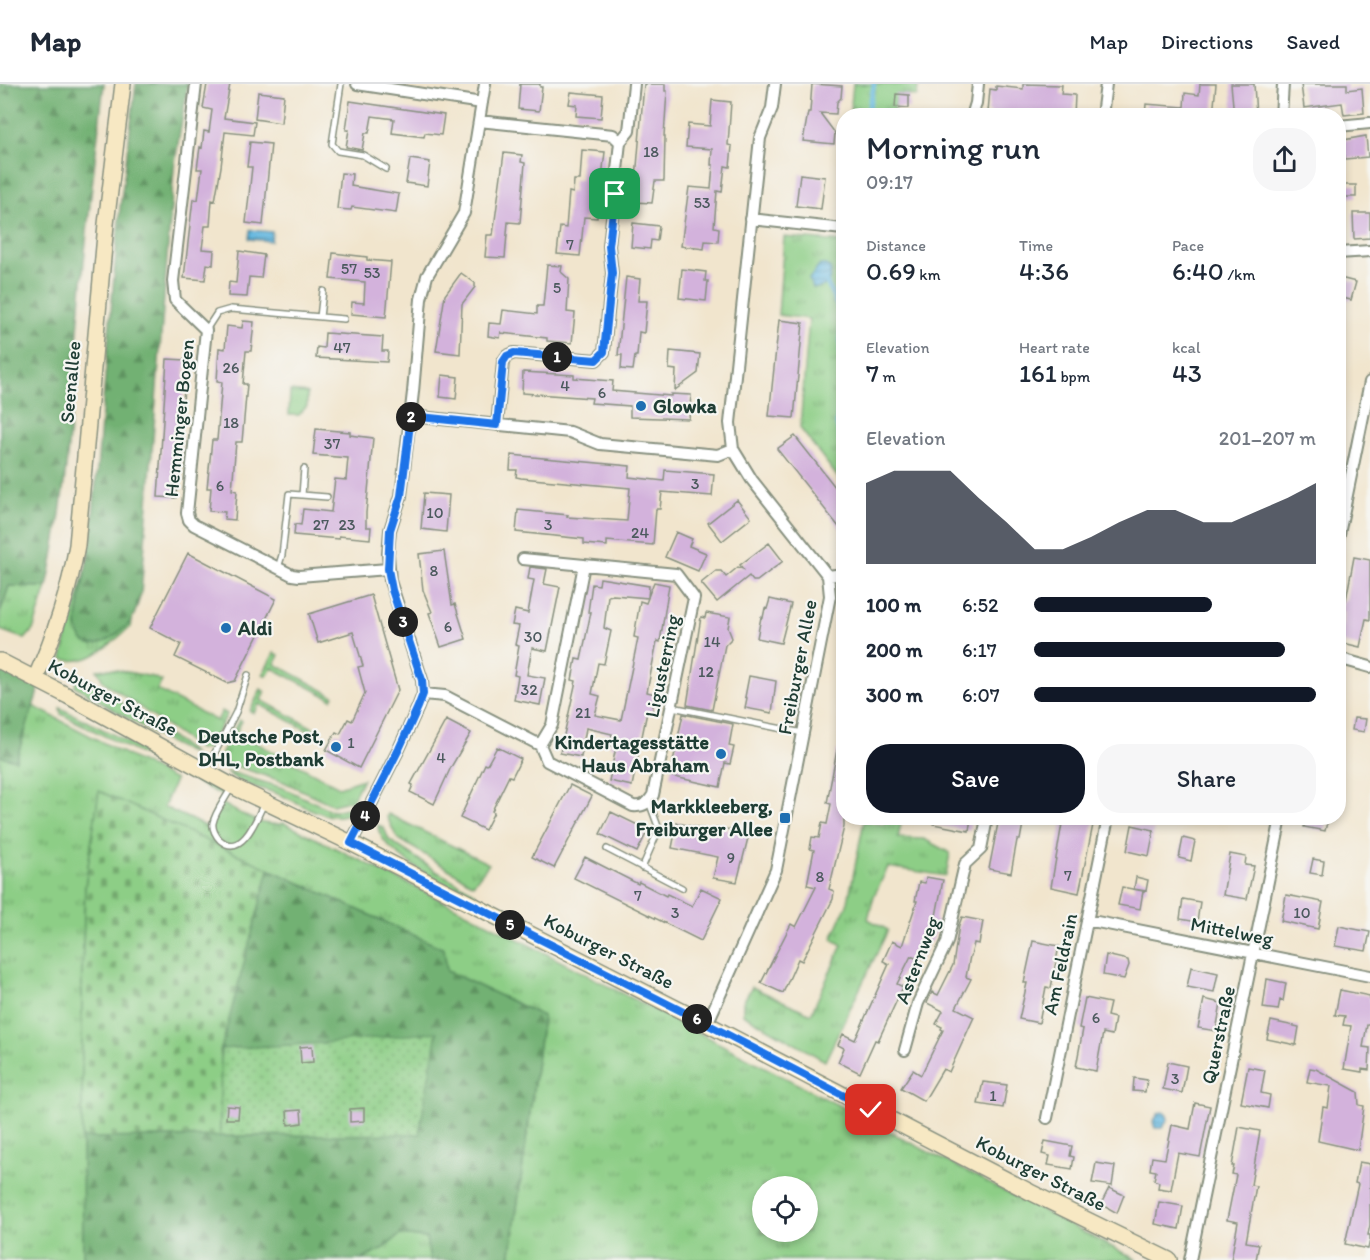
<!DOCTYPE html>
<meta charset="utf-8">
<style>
:root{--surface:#fff;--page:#f6f6f7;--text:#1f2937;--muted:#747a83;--line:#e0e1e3;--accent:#111827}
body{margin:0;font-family:Itim,sans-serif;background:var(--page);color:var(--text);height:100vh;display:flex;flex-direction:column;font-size:22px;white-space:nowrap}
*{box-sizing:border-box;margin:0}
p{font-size:20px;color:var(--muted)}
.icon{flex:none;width:33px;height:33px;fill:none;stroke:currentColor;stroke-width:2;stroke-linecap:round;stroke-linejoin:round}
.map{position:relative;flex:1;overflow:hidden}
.drawer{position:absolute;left:836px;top:24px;width:510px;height:717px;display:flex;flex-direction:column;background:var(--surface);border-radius:24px;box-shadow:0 3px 9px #0003}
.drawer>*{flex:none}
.buttons{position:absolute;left:752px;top:1092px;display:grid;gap:12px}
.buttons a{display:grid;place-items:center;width:66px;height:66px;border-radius:50%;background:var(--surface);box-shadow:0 3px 9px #0003;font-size:30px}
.pin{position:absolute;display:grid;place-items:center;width:51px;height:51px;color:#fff;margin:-26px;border-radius:12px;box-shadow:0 3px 9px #0006}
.km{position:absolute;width:30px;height:30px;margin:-15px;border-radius:50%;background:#222;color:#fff;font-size:16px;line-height:30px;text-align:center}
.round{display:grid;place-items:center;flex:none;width:63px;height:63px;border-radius:24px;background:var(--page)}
.head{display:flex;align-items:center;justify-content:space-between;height:102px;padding:0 30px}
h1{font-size:33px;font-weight:600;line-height:45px}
.stats{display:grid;grid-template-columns:repeat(3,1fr);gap:9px;height:102px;padding:6px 30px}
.stats div{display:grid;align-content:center}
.stats b{font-size:26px;font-weight:600}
.stats small{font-size:16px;font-weight:400}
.stats p{font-size:16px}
.chart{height:168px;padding:12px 30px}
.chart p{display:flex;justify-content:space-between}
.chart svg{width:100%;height:108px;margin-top:6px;fill:var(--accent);opacity:.7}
.primary-button{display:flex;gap:12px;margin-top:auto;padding:12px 30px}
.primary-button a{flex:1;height:69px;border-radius:24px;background:var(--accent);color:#fff;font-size:24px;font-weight:600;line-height:69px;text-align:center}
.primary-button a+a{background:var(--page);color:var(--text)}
ul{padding:0 30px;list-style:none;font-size:20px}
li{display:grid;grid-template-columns:96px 72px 1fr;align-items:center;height:45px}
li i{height:15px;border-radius:8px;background:var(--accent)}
header{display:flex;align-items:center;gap:36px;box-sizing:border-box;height:84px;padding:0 30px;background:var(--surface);border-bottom:2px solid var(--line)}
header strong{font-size:28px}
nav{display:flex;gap:33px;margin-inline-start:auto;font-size:21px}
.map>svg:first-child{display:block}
.grass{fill:url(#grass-tufts);stroke:#56865d;stroke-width:1.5;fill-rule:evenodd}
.forest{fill:url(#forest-firs);stroke:#487754;stroke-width:1.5}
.cemetery{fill:url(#cemetery-stones);stroke:#56865d;stroke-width:1.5}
.garden{fill:url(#garden-dots);stroke:#56865d;stroke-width:1.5}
.water{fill:url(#water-rules);stroke:#427b8b;stroke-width:1.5}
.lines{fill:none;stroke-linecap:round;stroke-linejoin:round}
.stream{stroke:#66b9e2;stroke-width:4.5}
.building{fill:#d3b2dc;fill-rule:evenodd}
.lane-casing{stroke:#889180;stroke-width:8}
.street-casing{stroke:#889180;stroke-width:14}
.secondary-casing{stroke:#889180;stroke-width:18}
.lane{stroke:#fff;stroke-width:5}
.street{stroke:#fff;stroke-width:10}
.secondary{stroke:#f7e8c3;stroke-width:15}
.route-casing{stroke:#fff;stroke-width:12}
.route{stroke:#1a73e8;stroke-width:8}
.poi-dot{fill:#1f6fb2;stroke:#f6f6f2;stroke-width:2}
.labels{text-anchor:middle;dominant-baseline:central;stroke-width:4.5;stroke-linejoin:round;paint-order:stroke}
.number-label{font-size:16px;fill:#4c5a5e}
.street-label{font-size:20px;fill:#1f3d34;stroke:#f6f6f2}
.poi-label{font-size:20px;font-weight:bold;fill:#1f3d34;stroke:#f6f6f2;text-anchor:end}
</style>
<header>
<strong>Map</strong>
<nav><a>Map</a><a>Directions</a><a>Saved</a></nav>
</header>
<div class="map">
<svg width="1370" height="1176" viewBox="0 0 1370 1176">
<defs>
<pattern id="grass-tufts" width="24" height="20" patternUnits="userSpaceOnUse" patternTransform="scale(1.5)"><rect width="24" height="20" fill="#8dce86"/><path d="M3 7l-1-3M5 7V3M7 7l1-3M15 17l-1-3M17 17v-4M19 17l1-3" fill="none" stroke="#73a86e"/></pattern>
<pattern id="forest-firs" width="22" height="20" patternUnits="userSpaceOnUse" patternTransform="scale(1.5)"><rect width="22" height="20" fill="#72b173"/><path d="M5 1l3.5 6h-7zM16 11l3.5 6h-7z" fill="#5d915f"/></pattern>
<pattern id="cemetery-stones" width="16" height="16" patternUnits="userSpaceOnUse" patternTransform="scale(1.5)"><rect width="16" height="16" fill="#8dce86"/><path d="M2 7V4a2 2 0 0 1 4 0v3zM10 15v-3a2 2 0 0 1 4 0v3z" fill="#73a86e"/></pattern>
<pattern id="garden-dots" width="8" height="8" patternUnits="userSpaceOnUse" patternTransform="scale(1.5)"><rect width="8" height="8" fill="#8dce86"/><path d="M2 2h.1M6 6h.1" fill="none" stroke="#73a86e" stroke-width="1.8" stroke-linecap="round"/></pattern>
<pattern id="water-rules" width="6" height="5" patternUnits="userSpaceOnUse" patternTransform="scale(1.5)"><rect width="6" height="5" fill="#66b9e2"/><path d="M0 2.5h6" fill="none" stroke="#5398b8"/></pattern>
</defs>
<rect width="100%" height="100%" fill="#f6f6f2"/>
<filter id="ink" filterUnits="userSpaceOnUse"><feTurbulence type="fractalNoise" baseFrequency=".0167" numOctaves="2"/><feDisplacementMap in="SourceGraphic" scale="12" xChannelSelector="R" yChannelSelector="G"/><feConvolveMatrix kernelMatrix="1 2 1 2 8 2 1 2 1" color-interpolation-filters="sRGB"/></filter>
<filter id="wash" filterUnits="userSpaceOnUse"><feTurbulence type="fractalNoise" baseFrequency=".008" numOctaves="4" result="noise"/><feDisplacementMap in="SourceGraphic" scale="24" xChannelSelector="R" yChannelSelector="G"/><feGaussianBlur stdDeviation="1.35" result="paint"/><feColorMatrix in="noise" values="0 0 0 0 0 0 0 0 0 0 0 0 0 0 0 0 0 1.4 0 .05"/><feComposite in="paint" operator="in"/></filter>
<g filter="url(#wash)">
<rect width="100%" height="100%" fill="#f1e5cd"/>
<path class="grass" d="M853,0H918L917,12L897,10L894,31L850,32Z
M784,153L843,158V400L800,344L809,235L778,231Z
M290,307L307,309V322L299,331H289Z
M82,496L84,500L77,534V546L114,552L131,538L130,543C110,560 90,583 62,575C66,548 77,523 82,496Z
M9,502L47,503L33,546L25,555L0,546V529Z
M274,569L279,571L275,580L334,612L332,615L272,584L267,592L263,590Z
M111,585L153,593L162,597L157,606L217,637L222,627L227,630L209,664L200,666L103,597L97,586Z
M81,594H86L195,670L186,667L164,656L75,602L77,596Z
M261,605L265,608L261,616L317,646L314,650L259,620L254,629L250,627Z
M33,622L175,696L164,723L207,743L219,718C239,728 262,745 284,739L456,823L1137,1176H510L543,932L447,887L444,865L99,708L85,803L82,894L83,1176H0V672L16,675ZM762,1102H807V1148H762Z
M60,624L222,705L223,712L61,630Z
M239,636L242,637L236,648L339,703L363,695L352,716L333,721L284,698L223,678L221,670Z
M227,687L283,704L333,727L346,724L353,728C346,731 339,733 331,732C312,729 296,717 278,710C263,704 237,701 227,687Z
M388,730L489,780L473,800L397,754L387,733Z
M886,734H902L898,754L924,755L950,769L946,792L888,783L874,812L868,835L888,846L825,977L743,930V918L752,903L811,930L842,861L832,855L848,818L864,737L884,741Z
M378,741L384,744L389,756L436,787L476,809L473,815C450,803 377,768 378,741Z
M400,1151L427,1154L430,1176H361L381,1166Z"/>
<path class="forest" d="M0,0H104C95,74 86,148 80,222C72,316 67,411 47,503L9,502L0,529Z
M136,0H188L174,84L141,510C138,518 136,529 131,537C129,541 124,544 120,547C100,565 76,569 77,534L91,454L120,124Z
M0,577L41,598L16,676L0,672Z
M269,785L444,865L447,887L543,932L510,1176H430L426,1154L400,1151L381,1166L361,1176H83L82,1054L419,1050L325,959L221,965Z"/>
<path class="cemetery" d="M99,707L269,785L221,965L220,1052L82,1054V894L85,803Z"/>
<path class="garden" d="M437,948L419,1050L220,1052L221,965L325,959Z"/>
<path class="water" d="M250,146L272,148L271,157L249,155Z
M820,181H826L830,184C833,196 825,205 813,204L809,195Z
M1162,1028L1166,1029L1168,1035L1162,1044H1155L1153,1038L1159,1029Z"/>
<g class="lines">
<path class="stream" d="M868,32C868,21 873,11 874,0
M827,199L841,230V301L837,340L843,365"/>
</g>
<g id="blocks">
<path class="building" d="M207,0H230L224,34L255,38L253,51L225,48L221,83L215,117L212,116L210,142H205L202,165L214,166L213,181L207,180L205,196L184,194L193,115L198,116L202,85H197L200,63L202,64L204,47L209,48L212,26L203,24Z
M520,0H540V3H542L539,27L518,25Z
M644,0H665V7H667L664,52H665L664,97H655L652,119L634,118Z
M812,0L842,2L841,14L837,18L836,30L820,29L835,49L834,60L803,57L808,28H810Z
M1023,0L1062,1L1061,10L1075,11L1074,32H991V28H988L990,5L996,6V2L1023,5Z
M1200,0H1216L1213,32H1145L1146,20L1184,23L1185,9L1199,11Z
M1231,0H1254L1256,32H1234Z
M1301,0H1347V6L1362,4L1364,29L1344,31L1342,19L1304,24Z
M258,8L284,11L281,39L255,35Z
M571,8L603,11L601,34L576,32L577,21L569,20Z
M896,10L909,11V24L895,23Z
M712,16L731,18L728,61L732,62L730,83L725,82L722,108L717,107L714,143L719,144L718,158L705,157L704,165L681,162L689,103L711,105L713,81H711L712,65L686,63L688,40L710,42Z
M350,17L444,31L441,51L425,49L424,53L392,49L394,35L372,32L369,49H365L362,66L346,63L349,46H346Z
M1366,52L1368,73L1345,75V72H1338V57Z
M250,58L271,60L263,141L246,139L252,83H247Z
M582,66L605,68L597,134L584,133L580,172L557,170L560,143L566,144L569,108L573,109L574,96H580Z
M504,69L522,71L521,78L525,79L520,139L508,138L505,174L485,173L487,151H493Z
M410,75L430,78L427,102L406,99Z
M341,89L352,90L351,102L399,110L396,129L352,123L351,126L337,125Z
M800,90L825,93L821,125L796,122Z
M1343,101H1356V113H1343Z
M1353,129H1370V154L1354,155Z
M633,139L659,142L657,157L651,156L650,165L631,163Z
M239,167L264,171L261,194L249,193L247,213L228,212L229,198L236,199Z
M333,169L367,173V176L391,178L386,233L351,230L352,218L364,219L365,198L330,195Z
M547,181L562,182L561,188L569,195L567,228L575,229L572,259L547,257V254L501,249V247L500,254L488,252L489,239L501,240L503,226L537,230V222H543Z
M682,185L706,188L705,197H708L706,217L679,214Z
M461,189L475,199V203L462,220L460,270L436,267L445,211Z
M626,193L640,195L638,217H647L644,249L639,248L637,272H635L633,286L621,285L622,271H618Z
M1340,194L1356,198L1351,216L1338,213Z
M779,236L803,239L794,334L769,332Z
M243,237L254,238L251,267H246L243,300H247L242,358H236L232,406L237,407L235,436L224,435L225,428L209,427L211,404H207L212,356H217L222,298L217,297L219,264L225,265L227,242L242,244Z
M325,249L383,253L382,267H388L387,278L316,274L317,263L324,264Z
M670,267L700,270L698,289L675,306L676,286L669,285Z
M167,275L186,276L176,414L158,413Z
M523,288L574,291V294L613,297L612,307L671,312V310L691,311L689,335L630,333V322L591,319L592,314L522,309Z
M442,291L458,293L456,315L440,313Z
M316,345L350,348V351L373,354L366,429V443H371L370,455L339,452V455L294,451L295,440L301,441L303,425L331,428L335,395L346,396L348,374L313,371Z
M795,352L843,413V448L777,365Z
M511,371L630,382L629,393L664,397L665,386L714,390L712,412L662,408L660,425H656L653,461L607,457V462L584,460V455L516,448L518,426L568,431L567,433L627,437L630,404L521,394L516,393L517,386H510Z
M424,409L449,411L446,448L421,445Z
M737,416L751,434L722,457L708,439Z
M676,448L692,455L689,462L706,469L698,487L665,473Z
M769,459L783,477L757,497H753L749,492L717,518L701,499L716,487H721L726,493L738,483L743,485L740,481Z
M444,467L452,521L455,520L466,555L441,563L429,529L432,528L423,506L419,470Z
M188,469L276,515L235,597L227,599L175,573L181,560L150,544Z
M1354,473L1370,476V536L1366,535L1360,563L1339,558L1345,528L1341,527L1343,516H1346Z
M530,483L547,485L544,500L560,503L547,567L532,564L527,591L545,594L540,621L514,616L518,592L514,591L519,562L515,561L519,542L512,541L515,526L528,529L534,496L528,495Z
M600,494L649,502L648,513L654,498L669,501L660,558L657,557L647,608L655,610L652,629L647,628L632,702L609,697L616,663L610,662L612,650L586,644L581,673L560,669L576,597L572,596L576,575L581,576L591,528H588L592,500L599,501ZM613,511L648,514L646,519L640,517L634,553L638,554L621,636L595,631L600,612L592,610L598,579L604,580L611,547L604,544L608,512Z
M371,511L398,606L359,684L326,666L336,648L340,650L348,635L352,637L365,609L358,583L363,582L361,575L353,548L318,559L309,530Z
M770,515L791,520L781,559L757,554L761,533L763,534L765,524L767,525Z
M706,529L730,533L728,544L732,554L725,561L712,626L687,621L701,533L705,534Z
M749,592L776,597L772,629L745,624L747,614L745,613Z
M683,630L733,640L729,662L734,663L730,680L725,679L720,703L670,692Z
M1354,634L1366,635L1364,648L1352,646Z
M446,636L471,649L451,683L434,720L410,708L413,701L411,700Z
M497,663L521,675L512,693L509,692L492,727L494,728L485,746L460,734L485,680L487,681Z
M837,666H843L844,743L829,805L834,807L833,815L802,877L798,875L783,909L761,899L791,840L796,843L816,803L807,801L814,766L810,765L812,753L819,754L822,739L827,740L831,720L827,719Z
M570,701L592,712L554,784L532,773Z
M611,728L648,746L637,768L600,750Z
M933,734H971L969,747L933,740Z
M999,734H1024L1020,756H1017L1011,789L989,785Z
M1063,734H1080L1094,736L1079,809L1051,803Z
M1305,734H1328L1325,747L1304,743Z
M677,739L717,747V743L749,750L737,798L713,794L718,773L672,764Z
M1132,741L1154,746L1149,772L1127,767Z
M1183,754L1195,757L1191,777L1179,774Z
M1230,770L1246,773L1245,781L1254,782L1247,815L1223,811Z
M585,773L638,800L639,798L666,812L667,810L692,822L701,804L722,814L701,857L574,794Z
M1313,775L1324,777L1322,791L1310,789Z
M926,793L943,796L935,837L938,838L932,858L929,857L920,876L911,872L897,900L903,903L878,957L875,956L860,989L838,978L844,964L838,961L843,950L855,956L889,880L883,877L892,857L902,862L917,817H915L919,798L925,799Z
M1136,793L1148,796L1146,807L1134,805Z
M1122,803L1143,807L1140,825L1118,821Z
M1286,811L1323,818L1318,845L1281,837Z
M1183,815L1200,818L1197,838L1180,835Z
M962,833L983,837L979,860L974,859L971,872H970L966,893L971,895L956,924L974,933L949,988L943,985L924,1017L901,1004L913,986L921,991L943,946L941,945L942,943L936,940L943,927L927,919L932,908L938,911L953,881L959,841Z
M1339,842L1370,848L1366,867L1335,862Z
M1033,857L1059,862L1051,904L1046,903L1039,939L1019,935L1027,899H1024Z
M1106,871L1128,876L1129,881L1124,895L1103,891Z
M1191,883L1218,889L1214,908L1187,903Z
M1267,895L1286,899L1283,917L1280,916L1278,926L1263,924Z
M1340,906L1370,912V941H1367L1363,963L1370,964L1369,986L1362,985V988L1344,985L1351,942L1343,941L1345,932L1335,931Z
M1085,914L1110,919L1107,932L1115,934L1112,951L1103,949L1096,987L1076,983L1083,945L1079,944Z
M1204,915L1221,919L1216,947L1198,944Z
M1271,937L1299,943L1296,961L1267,955Z
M312,962L313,978L301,979L300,963Z
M1168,978L1187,982L1182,1009L1163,1005Z
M1248,983L1265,986L1261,1009L1270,1011L1268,1024L1241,1019Z
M1310,984L1316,985L1358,1008L1359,1021L1364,1022L1358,1066L1318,1057L1323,1023L1328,1024L1331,1002L1307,998Z
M1134,994L1147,996L1145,1008L1133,1007Z
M983,998L1007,1001L1003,1024L978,1020Z
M1195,1019L1210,1022L1200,1073L1178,1069L1171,1106L1158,1104L1159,1098L1154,1096L1156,1087L1150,1086L1152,1073L1165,1075L1172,1041L1190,1045Z
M227,1022L239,1023L238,1035H226Z
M364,1024V1037L350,1038V1025Z
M301,1026L302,1039L288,1041L287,1027Z
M1239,1043L1260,1047L1251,1101L1256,1102L1246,1158L1259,1160L1256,1176H1231L1238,1138L1227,1136L1236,1091L1232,1090L1234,1082H1232Z
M1045,1057L1072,1062L1070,1072L1074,1073L1072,1085L1048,1081L1050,1072L1042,1070Z
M1359,1078L1370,1080V1141L1368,1151H1370V1156L1368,1165L1345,1160L1358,1100L1355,1099Z
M1096,1079L1115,1082L1112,1102L1092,1099Z
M1109,1104L1124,1111L1117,1129L1101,1120Z
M1159,1118L1183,1122L1179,1145L1155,1140Z"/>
</g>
</g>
<g filter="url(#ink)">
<use href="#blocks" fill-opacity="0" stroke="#889180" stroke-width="1.5"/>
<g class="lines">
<defs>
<path id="lane" d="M341,0L332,60L338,67L363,71L386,85
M320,233L323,207
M206,246L217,229L231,225L344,235
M302,411L304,385
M278,484L282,471L289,410L327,413
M672,623L803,649
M206,686L236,628L248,591
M231,704C226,714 215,728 213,739C212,745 216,752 220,756C242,775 257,734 264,719
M607,765L682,804
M642,784L659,745L649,718"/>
<path id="street" d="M196,0L173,197L175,216L206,246L187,429L189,436L194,441L292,491L299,492L388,485
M357,0L482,19
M972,32L976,19L978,0
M1102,32L1106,0
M1281,32L1283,0
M479,37L613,51L620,58L609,162L612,189L604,268L596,276L514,269L507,272L503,278L497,341
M1338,42L1370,39
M620,58L629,47L634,0
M751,135L843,145
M1338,169L1370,167
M411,332L570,348L600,360L718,371L733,365
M1338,455L1370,298
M828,492L843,490
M1338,574L1370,583
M423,610L445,612L540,661L547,677L633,722C644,723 648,719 653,711L694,514L676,490L523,475
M540,661L552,641L584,481
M351,759L399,665L418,623L423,610L422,596L390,497L388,470L390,446L401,412L413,308L421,215L427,192L464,129L485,0
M1087,836L1370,892
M707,940L776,786L830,512L828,492L752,396L733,365L730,339L760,54L772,24L775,0
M905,966L918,919L947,858L965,780L981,765L987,734
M1047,1034L1108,734
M1190,1176L1281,734"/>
<path id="secondary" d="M0,577L68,612L232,702L351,759L707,940L1030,1108L1169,1176
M35,595C55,551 69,508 77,461L106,140L123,0"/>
</defs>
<use href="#lane" class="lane-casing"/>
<use href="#street" class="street-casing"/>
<use href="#secondary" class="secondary-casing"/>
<use href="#lane" class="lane"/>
<use href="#street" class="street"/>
<use href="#secondary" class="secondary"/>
</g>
</g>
<g class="lines" filter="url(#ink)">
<defs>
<path id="route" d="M615,110L609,162L612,189L604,268L596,276L514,269L507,272L503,278L497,341L411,332L401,412L390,446L388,485L392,506L422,596L423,610L418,623L399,665L351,759L707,940L871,1026"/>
</defs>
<use href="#route" class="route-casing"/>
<use href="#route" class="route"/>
</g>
<g class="poi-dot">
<circle cx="641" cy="322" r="6"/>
<circle cx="226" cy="544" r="6"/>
<circle cx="336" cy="663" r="6"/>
<circle cx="721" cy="670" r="6"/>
<rect x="779" y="728" width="12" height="12" rx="3"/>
</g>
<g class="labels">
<g class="number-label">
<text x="651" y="67">18</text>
<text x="702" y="118">53</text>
<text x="570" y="160">7</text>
<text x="349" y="184">57</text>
<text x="372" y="188">53</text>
<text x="557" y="203">5</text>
<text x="342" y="263">47</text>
<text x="231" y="283">26</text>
<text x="565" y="301">4</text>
<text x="602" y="308">6</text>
<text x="231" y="338">18</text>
<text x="332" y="359">37</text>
<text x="695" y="399">3</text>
<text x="220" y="401">6</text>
<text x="435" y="428">10</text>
<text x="321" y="440">27</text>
<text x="347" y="440">23</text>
<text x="548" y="440">3</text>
<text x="640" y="448">24</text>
<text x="434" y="486">8</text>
<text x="448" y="542">6</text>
<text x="533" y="552">30</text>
<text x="712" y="557">14</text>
<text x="706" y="587">12</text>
<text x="529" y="605">32</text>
<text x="583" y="628">21</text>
<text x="351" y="658">1</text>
<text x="441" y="673">4</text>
<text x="731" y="773">9</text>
<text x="1068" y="791">7</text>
<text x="820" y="792">8</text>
<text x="638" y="811">7</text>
<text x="675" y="828">3</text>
<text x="1302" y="828">10</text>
<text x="1096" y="933">6</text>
<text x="1175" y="994">3</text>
<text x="993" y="1011">1</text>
</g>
<g class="street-label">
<text transform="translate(70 298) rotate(-85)">Seenallee</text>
<text transform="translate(179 334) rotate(-84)">Hemminger Bogen</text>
<text transform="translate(662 582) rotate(-78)">Ligusterring</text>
<text transform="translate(797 583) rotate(-79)">Freiburger Allee</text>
<text transform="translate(113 613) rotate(28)">Koburger Straße</text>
<text transform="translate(1232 847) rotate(11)">Mittelweg</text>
<text transform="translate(609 867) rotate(27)">Koburger Straße</text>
<text transform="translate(917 876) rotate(-69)">Asternweg</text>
<text transform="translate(1060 880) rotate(-78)">Am Feldrain</text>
<text transform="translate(1218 951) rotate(-78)">Querstraße</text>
<text transform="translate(1041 1089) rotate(27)">Koburger Straße</text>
</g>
<g class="poi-label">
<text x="653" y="322" text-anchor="start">Glowka</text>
<text x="238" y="544" text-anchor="start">Aldi</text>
<text x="324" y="652">Deutsche Post,<tspan x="324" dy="23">DHL, Postbank</tspan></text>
<text x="709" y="658">Kindertagesstätte<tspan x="709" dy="23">Haus Abraham</tspan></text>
<text x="773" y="722">Markkleeberg,<tspan x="773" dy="23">Freiburger Allee</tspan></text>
</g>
</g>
</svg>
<div class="buttons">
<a><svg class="icon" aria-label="locate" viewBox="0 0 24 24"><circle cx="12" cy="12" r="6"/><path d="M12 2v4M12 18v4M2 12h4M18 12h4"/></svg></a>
</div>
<div class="pin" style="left:615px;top:110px;background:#1e9e55"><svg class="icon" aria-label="arrive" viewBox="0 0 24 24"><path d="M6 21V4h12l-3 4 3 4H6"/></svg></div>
<div class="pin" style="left:871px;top:1026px;background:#d93025"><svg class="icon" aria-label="check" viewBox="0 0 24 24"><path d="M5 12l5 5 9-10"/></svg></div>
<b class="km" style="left:557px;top:273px">1</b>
<b class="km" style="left:411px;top:333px">2</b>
<b class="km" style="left:403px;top:538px">3</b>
<b class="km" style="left:365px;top:732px">4</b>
<b class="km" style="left:510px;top:841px">5</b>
<b class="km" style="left:697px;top:935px">6</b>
<section class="drawer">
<div class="head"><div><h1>Morning run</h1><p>09:17</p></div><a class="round"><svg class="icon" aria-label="share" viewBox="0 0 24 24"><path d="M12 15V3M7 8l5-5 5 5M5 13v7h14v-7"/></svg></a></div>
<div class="stats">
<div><p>Distance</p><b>0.69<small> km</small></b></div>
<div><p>Time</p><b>4:36</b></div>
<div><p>Pace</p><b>6:40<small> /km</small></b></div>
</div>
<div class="stats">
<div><p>Elevation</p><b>7<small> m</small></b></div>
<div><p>Heart rate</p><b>161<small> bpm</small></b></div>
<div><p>kcal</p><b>43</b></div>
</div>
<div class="chart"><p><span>Elevation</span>201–207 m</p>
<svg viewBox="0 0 160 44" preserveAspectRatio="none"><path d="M0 44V11L10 6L20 6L30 6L40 17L50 27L60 38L70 38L80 33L90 27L100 22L110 22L120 27L130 27L140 22L150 17L160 11V44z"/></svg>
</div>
<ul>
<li><b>100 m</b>6:52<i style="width:63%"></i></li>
<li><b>200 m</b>6:17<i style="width:89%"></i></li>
<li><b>300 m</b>6:07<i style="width:100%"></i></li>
</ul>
<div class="primary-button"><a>Save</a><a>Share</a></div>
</section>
</div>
